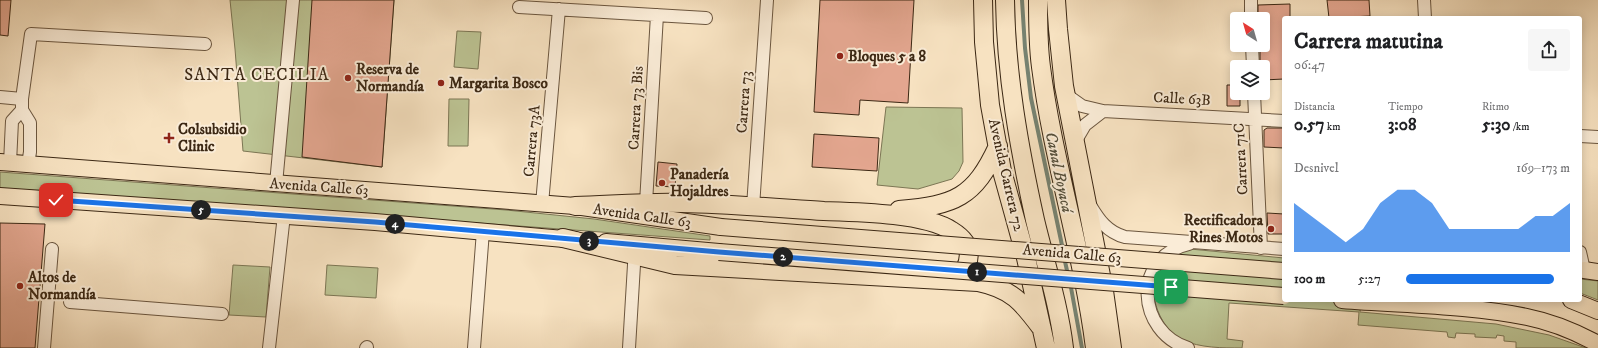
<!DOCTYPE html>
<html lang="es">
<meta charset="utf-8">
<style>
:root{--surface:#fff;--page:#f6f6f6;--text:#202124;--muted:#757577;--accent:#1a73e8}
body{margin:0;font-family:"IM FELL DW Pica",serif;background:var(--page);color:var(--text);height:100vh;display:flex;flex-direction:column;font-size:15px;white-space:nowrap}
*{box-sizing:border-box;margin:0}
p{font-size:13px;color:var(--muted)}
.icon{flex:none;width:22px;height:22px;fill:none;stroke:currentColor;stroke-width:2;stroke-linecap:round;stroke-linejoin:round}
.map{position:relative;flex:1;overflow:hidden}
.drawer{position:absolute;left:1282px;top:16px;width:300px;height:286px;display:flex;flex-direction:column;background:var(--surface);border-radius:4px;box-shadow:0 2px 10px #0003}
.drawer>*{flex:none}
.needle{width:26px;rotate:323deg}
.controls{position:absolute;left:1230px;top:12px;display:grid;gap:8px}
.controls a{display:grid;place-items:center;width:40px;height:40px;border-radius:4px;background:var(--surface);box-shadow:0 2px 10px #0003;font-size:20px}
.pin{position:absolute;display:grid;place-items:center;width:34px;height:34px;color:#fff;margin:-17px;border-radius:8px;box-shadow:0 2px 6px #0006}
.km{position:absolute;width:20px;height:20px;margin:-10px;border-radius:50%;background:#222;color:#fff;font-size:11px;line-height:20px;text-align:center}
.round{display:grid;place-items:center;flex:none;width:42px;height:42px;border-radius:4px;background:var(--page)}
.headline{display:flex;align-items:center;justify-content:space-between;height:68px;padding:0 12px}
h1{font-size:22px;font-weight:700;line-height:30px}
.stats{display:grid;grid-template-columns:repeat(3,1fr);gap:6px;height:68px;padding:4px 12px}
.stats div{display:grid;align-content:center}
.stats b{font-size:17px;font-weight:700}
.stats small{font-size:11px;font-weight:400}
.stats p{font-size:11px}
.chart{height:112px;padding:8px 12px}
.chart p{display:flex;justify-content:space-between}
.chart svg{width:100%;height:72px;margin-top:4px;fill:var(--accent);opacity:.7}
ul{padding:0 12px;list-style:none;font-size:13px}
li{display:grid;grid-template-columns:64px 48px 1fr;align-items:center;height:30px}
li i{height:10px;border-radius:5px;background:var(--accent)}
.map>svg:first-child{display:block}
.green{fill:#bcc393;stroke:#7c7654}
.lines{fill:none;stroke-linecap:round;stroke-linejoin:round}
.stream{stroke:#778270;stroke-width:4}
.building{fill:#e3a68f;stroke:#3c2814}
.minor-casing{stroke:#6b563f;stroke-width:14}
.major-casing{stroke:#3c2814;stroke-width:18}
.highway-casing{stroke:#3c2814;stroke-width:20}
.minor{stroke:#faecd7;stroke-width:12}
.major{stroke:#f7e2c1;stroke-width:16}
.highway{stroke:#f7e2c1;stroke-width:18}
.major-bridge-casing{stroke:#3c2814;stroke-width:18;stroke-linecap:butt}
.major-bridge{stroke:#f7e2c1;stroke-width:16}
.route-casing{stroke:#fff;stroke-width:8}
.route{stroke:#1a73e8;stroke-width:5}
.poi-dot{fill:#8f2418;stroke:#faecd7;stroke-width:1.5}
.labels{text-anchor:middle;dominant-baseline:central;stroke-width:4;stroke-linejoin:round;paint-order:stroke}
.poi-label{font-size:15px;font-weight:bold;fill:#3c2814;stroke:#faecd7;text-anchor:start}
.street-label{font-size:15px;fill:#3c2814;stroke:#faecd7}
.water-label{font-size:16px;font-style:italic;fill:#544e3a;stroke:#faecd7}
.quarter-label{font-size:17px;letter-spacing:1px;fill:#3c2814;stroke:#faecd7}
</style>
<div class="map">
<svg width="1598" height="348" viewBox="0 0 1598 348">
<rect width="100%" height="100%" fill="#f7e2c1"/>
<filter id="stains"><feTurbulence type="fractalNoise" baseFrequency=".005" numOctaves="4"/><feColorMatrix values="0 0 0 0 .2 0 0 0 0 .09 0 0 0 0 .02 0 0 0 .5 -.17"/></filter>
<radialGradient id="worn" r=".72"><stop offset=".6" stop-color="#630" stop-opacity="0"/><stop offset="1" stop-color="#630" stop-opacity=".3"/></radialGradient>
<path class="green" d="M230,0H394L382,167L243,151L235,49Z
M457,31L481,32L478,69L454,67Z
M449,99H469L468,146H448Z
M886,107L962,108L963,162L959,171L952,179L918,189L877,185Z
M0,172L506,210L594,219L710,236V240L0,188Z
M1190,249L1284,258V300H1361L1360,312L1496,324L1549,335L1586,348H1516V342L1504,341V336L1497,335L1496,338L1475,337V334L1456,333L1455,338L1448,337L1447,332L1358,325L1359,312L1229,303L1227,339L1243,341L1242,348C1222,348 1201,348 1182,340C1158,327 1143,286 1163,264C1170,256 1181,252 1190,249Z
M233,265L270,267L266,317L229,315Z
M327,265L378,268L376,298L325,295Z
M1580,279L1598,281V300L1580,293Z"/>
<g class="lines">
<path class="stream" d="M1022,0L1025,48L1031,98L1063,250
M1064,257L1068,275
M1070,282L1082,348"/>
</g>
<path class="building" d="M0,0H11L8,36L0,35Z
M312,0H394L382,167L302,157Z
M820,0H914L908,103L860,100L859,115L814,112Z
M1327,0H1369L1370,16L1329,18Z
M1290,4V18H1284V79L1263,80V67H1260V45H1263V19H1258V5Z
M1227,85H1237V93H1240V106H1227Z
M1267,128H1284V148L1264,147V130Z
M814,134L879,138L877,171L812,167Z
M658,162L677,164L675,187L656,186Z
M1267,213L1284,214V234H1268Z
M0,223L45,224L35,348H0Z"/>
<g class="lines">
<defs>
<path id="minor" d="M1251,0V19
M1424,0L1425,18
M519,7L706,18
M1252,45L1253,67
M1254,93L1261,248
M1065,94L1082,106L1103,111L1284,121
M0,97L22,99
M22,110L30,123V152L28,164
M1580,136L1598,137
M1075,142L1085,125L1103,111
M10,163L12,121L22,110V99L31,34L205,44
M276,184L293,0
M646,203L657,15
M542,204L559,9
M1090,205C1099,220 1107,232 1125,237L1284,249
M753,207L767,0
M1580,252L1584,270
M70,302L222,314
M44,348L52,249
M269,348L284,215
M366,348L367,347
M474,348L483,231
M629,348L635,248
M1188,348C1137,332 1131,257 1189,244"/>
<path id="major" d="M0,162L575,206L721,227
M0,196L375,222L575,240
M606,242L719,252
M1584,270L1598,272
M1342,300C1403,305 1468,305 1527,317C1552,322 1576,332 1598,344
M1571,300L1598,311"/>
<path id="highway" d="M983,0L984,42L990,105L1002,171L1026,258L1046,348
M1005,0C1006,75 1019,147 1035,220C1045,262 1059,305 1064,348
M1038,0C1038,22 1038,45 1041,67C1053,161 1083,253 1095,348
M1056,0L1058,29L1064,86L1104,291L1112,348
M575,206C611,205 646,202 682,203C729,204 777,208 824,211C857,212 925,213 952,231C975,245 972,263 957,281
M899,210C955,205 974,198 998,146
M563,238L675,265L978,282C1012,289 1022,302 1042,329"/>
</defs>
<use href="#minor" class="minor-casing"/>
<use href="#major" class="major-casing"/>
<use href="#highway" class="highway-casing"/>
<use href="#minor" class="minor"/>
<use href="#major" class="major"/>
<use href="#highway" class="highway"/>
<defs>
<path id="major-bridge" d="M721,227L1284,271
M719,252L1284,296"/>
</defs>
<use href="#major-bridge" class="major-bridge-casing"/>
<use href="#major-bridge" class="major-bridge"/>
</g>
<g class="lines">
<defs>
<path id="route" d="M56,200L375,222L719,252L1171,287"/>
</defs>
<use href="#route" class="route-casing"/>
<use href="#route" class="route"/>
</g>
<g class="poi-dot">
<circle cx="840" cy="56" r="4"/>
<circle cx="348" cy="78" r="4"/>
<circle cx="441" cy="83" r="4"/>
<path d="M167 132h4v4h4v4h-4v4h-4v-4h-4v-4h4z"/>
<circle cx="662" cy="183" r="4"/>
<circle cx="1271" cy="229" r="4"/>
<circle cx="20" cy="286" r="4"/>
</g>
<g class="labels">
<g class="poi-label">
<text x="848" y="56">Bloques 5 a 8</text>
<text x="356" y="69">Reserva de<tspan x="356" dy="17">Normandía</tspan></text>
<text x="449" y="83">Margarita Bosco</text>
<text x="178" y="129">Colsubsidio<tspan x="178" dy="17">Clinic</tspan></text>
<text x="670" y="174">Panadería<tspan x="670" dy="17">Hojaldres</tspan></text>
<text x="1263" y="220" text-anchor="end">Rectificadora<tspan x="1263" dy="17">Rines Motos</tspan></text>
<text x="28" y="277">Altos de<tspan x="28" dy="17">Normandía</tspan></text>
</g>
<g class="street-label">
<text transform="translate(1182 99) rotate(3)">Calle 63B</text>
<text transform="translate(744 102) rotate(-86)">Carrera 73</text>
<text transform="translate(636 108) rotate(-87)">Carrera 73 Bis</text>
<text transform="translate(532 141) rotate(-85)">Carrera 73A</text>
<text transform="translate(1241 159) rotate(-93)">Carrera 71C</text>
<text transform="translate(1006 175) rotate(77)">Avenida Carrera 72</text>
<text transform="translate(319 187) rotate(4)">Avenida Calle 63</text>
<text transform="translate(642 216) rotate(8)">Avenida Calle 63</text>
<text transform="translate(1072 254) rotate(5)">Avenida Calle 63</text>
</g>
<g class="water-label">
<text transform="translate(1059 172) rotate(78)">Canal Boyacá</text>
</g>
<g class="quarter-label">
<text x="257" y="75">SANTA CECILIA</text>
</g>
</g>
<rect width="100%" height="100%" filter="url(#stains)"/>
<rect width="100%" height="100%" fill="url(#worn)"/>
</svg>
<div class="controls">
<a><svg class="needle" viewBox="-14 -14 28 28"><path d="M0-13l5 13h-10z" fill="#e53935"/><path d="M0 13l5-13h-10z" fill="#757577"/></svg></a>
<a><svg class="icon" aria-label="layers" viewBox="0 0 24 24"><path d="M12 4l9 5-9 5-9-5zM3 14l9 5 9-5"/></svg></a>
</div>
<div class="pin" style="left:1171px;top:287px;background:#1e9e55"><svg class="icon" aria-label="arrive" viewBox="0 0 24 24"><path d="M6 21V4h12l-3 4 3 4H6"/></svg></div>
<div class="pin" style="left:56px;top:200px;background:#d93025"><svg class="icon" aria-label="check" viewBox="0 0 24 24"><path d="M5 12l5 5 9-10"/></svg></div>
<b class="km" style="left:977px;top:272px">1</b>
<b class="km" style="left:783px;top:257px">2</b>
<b class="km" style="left:589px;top:241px">3</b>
<b class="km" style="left:395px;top:224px">4</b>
<b class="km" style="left:201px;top:210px">5</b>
<section class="drawer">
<div class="headline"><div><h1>Carrera matutina</h1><p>06:47</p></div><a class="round"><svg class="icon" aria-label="share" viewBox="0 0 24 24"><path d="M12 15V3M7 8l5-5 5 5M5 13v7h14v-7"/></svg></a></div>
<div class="stats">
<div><p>Distancia</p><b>0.57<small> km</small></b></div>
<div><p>Tiempo</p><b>3:08</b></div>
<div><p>Ritmo</p><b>5:30<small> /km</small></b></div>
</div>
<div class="chart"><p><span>Desnivel</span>169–173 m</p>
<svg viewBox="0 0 160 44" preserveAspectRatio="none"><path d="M0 44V14L10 22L20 30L30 38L40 30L50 14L60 6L70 6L80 14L90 30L100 30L110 30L120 30L130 30L140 22L150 22L160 14V44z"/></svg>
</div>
<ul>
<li><b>100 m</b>5:27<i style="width:90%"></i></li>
</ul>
</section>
</div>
